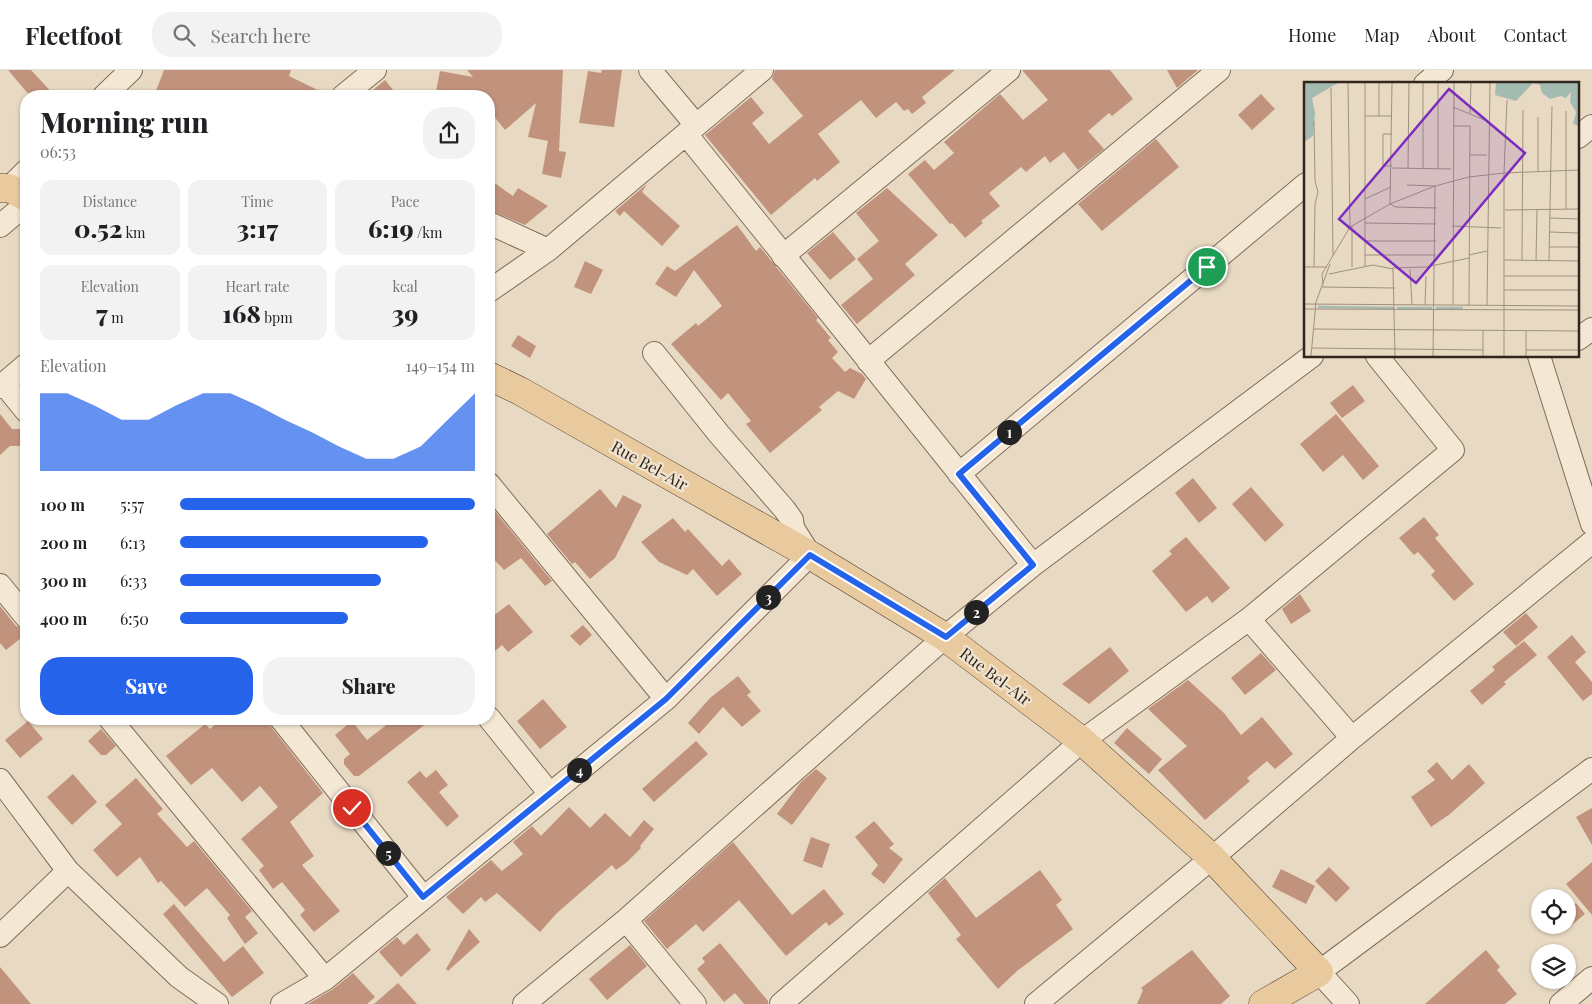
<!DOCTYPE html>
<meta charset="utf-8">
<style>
:root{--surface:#fff;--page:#f2f2f2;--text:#202124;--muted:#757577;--line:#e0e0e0;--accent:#2563eb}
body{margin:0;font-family:"Playfair Display",serif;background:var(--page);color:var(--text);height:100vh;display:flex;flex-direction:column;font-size:19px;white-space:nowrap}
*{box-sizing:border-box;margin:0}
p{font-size:16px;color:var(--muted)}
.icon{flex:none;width:28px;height:28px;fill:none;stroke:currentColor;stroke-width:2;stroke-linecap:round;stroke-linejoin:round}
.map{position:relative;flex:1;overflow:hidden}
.details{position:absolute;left:20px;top:20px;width:475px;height:635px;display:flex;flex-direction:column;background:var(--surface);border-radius:20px;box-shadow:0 1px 4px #0004}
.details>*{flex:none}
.fabs{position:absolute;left:1531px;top:819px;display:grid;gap:10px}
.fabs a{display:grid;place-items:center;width:45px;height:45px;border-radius:50%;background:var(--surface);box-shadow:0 1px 4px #0004;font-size:25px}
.pin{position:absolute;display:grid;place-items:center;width:42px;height:42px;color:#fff;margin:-21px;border:2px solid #fff;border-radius:50%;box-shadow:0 1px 5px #0007}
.km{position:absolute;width:25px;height:25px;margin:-12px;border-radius:50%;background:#222;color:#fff;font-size:14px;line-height:25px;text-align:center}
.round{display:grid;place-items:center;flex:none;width:52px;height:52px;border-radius:20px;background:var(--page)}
.head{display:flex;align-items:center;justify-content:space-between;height:85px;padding:0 20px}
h1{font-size:28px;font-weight:800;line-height:38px}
.stats{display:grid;grid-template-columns:repeat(3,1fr);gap:8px;height:85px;padding:5px 20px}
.stats div{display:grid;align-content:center;border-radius:12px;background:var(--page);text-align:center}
.stats b{font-size:25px;font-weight:800}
.stats small{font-size:14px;font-weight:400}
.stats p{font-size:14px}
.chart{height:140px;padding:10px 20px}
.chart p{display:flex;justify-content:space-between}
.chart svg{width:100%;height:90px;margin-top:5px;fill:var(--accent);opacity:.7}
.primary-button{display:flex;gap:10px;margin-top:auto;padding:10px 20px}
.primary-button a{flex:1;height:58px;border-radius:20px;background:var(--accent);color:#fff;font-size:20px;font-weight:800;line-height:58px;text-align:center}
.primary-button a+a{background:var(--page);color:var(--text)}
ul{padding:0 20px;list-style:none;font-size:16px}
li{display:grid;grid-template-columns:80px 60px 1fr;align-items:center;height:38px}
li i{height:12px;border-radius:6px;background:var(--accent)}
header{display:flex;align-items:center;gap:30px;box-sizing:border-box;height:70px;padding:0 25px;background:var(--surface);border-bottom:1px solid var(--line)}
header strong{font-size:24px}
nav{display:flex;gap:28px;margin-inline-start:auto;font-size:18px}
.search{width:350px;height:45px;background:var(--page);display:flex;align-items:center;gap:12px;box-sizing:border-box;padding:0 18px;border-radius:20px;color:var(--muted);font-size:19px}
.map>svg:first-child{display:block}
.building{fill:#c2937c}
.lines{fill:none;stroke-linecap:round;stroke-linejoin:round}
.minor-casing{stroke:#806b5b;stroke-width:24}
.major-casing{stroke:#4e3b2f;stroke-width:29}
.minor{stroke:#f4e8d4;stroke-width:22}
.major{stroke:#e8ca9e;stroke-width:28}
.route-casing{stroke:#fff;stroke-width:10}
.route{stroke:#2563eb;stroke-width:6}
.labels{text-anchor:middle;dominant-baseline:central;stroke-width:4.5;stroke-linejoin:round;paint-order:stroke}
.street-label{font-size:16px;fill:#31261e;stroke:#f0e4d1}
.inset-river{fill:none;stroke:#a4bbb2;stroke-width:2.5}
.inset-road{fill:none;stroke:#9f9180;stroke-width:1}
.view{fill:#7b2cbf;fill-opacity:0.15;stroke:#7b2cbf;stroke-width:2.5}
.inset-edge{fill:none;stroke:#31261e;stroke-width:2.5}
</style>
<header>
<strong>Fleetfoot</strong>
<div class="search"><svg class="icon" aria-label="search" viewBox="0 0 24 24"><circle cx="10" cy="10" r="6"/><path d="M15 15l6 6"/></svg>Search here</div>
<nav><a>Home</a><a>Map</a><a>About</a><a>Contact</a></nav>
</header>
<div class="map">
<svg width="1592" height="934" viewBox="0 0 1592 934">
<rect width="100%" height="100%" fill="#e8d9c2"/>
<path class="building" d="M8,0H31L55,26H30Z
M164,0H291L289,6L330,26H154Z
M467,0H563L559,81L566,82L561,108L542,104L548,71L528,67L536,33L505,60L489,40V26H435L440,1L473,7Z
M602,0H622L614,57L579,53L588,1L601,3Z
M775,0H955L922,27L926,33L912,44L908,39L904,41L896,32L876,48L861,30L818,64L840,92L817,111L815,108L771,145L705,65L751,27L764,43L752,53L769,74L803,46L772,9Z
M1022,0H1110L1133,29L1112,46L1109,43L1088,61L1104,79L1078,100L1064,82L1050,93L1045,86L1026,102L1021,97L989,123L1000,136L981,151L983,153L965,168L952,153L950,154L908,104L925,90L934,100L954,83L944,72L1000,24L1023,50L1048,30Z
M1167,0H1198L1177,18Z
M385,10L398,26H366Z
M1261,24L1275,39L1252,60L1238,45Z
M1156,69L1179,97L1102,161L1078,134Z
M489,109L513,126L518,118L548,136L525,155L489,140Z
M647,114L642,122L680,156L662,176L624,141L620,146L615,141Z
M887,118L938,165L905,194L915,205L857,254L841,235L873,209L857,189L879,171L856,143Z
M737,155L756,181L760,177L818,248L816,250L831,268L828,270L838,282L832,288L845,302L850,298L862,304L866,309L854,329L838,321L819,337L822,340L770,383L746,354L751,351L728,323L721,330L671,274L696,253L698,256L722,236L694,200L676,227L655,214L667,196L675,201Z
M833,162L856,189L830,210L807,183Z
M585,191L603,200L591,224L574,217Z
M518,265L536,276L530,288L511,276Z
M1353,315L1365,331L1342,348L1330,333Z
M0,344L12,359H26V376H10L0,385Z
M1336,344L1379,396L1363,410L1343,385L1323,402L1300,374Z
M1193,408L1217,438L1199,453L1175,423Z
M1251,417L1284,455L1265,472L1232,434Z
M600,419L616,438L623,425L642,435L615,488L590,509L575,492L572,494L547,464Z
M489,434L552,511L545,516L521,488L504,500L489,484Z
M1424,447L1439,465L1435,468L1474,514L1454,531L1431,505L1435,501L1418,482L1414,485L1399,468Z
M673,448L685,462L688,459L722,496L729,489L742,504L717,526L693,499L687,505L659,492L641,472Z
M1186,467L1230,518L1212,533L1207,526L1186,542L1152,501L1172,484L1169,481Z
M1300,524L1311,541L1291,554L1282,539Z
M509,534L533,562L508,582L502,575L489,586V549Z
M0,536L16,556L26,560V564L6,580L0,573Z
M1526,543L1538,557L1516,576L1503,562Z
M583,555L592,565L580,576L570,566Z
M1572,565L1586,582L1575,592L1592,612V624L1583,631L1547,587Z
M1524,571L1537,585L1504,612L1506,614L1482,635L1470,621L1495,600L1492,597Z
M1110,577L1129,601L1089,634L1062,614Z
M1261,583L1276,600L1245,625L1231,608Z
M738,606L751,622L747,625L761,641L742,657L723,637L699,664L688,653L710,628Z
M1188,610L1224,643L1241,665L1262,647L1293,684L1275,699L1267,691L1247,708L1250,711L1205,750L1158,700L1187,676L1148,639Z
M543,629L567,657L540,679L517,651Z
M222,649H265L323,723L290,752L314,786L302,795L340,841L314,862L300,845L305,840L282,812L273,819L259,800L264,796L241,769L278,737L260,716L242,732L212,698L191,715L166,686L205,654L210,659Z
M394,649H432L359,706H354L344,694V689L350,684L335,665L352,651L367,670Z
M28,651L43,669L20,688L5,670Z
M1127,658L1162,689L1149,704L1114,673Z
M101,659L116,676L106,685H101L88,671Z
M696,671L708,684L654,732L642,719Z
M1437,692L1452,710L1469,694L1485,713L1450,744L1431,757L1411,727L1435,710L1427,701Z
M816,699L827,708L792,755L777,744L801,712Z
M436,700L448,715L439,722L459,746L447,757L407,712L420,701L426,708Z
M73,704L97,732L72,755L47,727Z
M136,708L163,739L157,744L187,777L194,771L252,841L245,847L258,863L245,874L227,848L230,845L207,818L185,837L161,811L158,813L140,787L117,807L93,780L122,754L105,735Z
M569,737L590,758L605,743L630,767L644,750L654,759L640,776L641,778L627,792L616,800L612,795L557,843L540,862L497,823L485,832L481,827L463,844L446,827L491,790L502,801L523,784L513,772L532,756L541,766Z
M1592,738V775L1576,747Z
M874,751L894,774L889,778L903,789L884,814L871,804L878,795L855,767Z
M811,767L830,774L822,798L803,791Z
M733,772L792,845L824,819L844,844L829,856L826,852L786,886L739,830L703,862L696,854L667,879L644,851Z
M1592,792V845L1566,814Z
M1329,797L1350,818L1336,832L1315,811Z
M1281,799L1315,816L1306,834L1272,817Z
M1040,800L1062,830L1056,835L1073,859L1017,901L998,919L956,869L961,865L928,823L945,808L976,848Z
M1576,833L1585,844L1568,858V840Z
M174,834L224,892L243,876L264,903L232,927L163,844Z
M469,859L480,872L448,901L446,899Z
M417,863L431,880L401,907L379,882L397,867L404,875Z
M720,873L768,931V934H744L735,923L724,932L697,899L705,892L702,888Z
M630,875L647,896L607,930L589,909Z
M1192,880L1230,926L1221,934H1137L1143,920L1141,918Z
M1486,880L1500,897L1497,900L1517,924L1505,934H1425Z
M0,897L31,934H0Z
M353,903L375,927L367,934H308L333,919Z
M398,913L417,934H374Z"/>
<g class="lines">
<defs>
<path id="minor" d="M650,0L696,55
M1425,14L1442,0
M104,26L131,0
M343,26L375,0
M686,64L1033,495
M1578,67L1592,56
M9,118L26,101
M489,153L548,180
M0,156L26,134
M783,186L1009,0
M489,221L548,180L762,0
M1578,269L1592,259
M1539,286L1592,454
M868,291L1219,0
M4,314L26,341
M0,317L26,295
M959,404L1306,114
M489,414L666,629
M0,515L26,547
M1249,549L1352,668
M489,648L550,724
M110,649L325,909
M281,649L423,827
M0,710L68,801L179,907L217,934
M626,850L695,934
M0,866L68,801
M282,934L325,909L666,629L810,485L793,458L792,450L785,440L719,364L654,283
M524,934L626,850L945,567L1033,495L1312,286
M781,934L1082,671L1249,549L1453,380L1377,286
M1036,934L1212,788L1352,668L1592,472
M1348,934L1319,902L1592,699
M1561,934L1592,908"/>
<path id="major" d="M0,118H9L26,127
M489,306L520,321L810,485L945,567L1082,671L1212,788L1319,902
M1263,934L1319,902"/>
</defs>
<use href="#minor" class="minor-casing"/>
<use href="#major" class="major-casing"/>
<use href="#minor" class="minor"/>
<use href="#major" class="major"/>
</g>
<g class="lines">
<defs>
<path id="route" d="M352,738L423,827L666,629L810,485L946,567L1033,495L959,404L1207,197"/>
</defs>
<use href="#route" class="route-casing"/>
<use href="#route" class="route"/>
</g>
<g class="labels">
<g class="street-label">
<text transform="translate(650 395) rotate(29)">Rue Bel-Air</text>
<text transform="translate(996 606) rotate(37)">Rue Bel-Air</text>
</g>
</g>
<g transform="translate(1304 12)">
<rect width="275" height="275" fill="#e8d9c2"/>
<path d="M0,1H34L8,16L11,31L9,54L0,60ZM192,1H275V44L269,42L272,30L266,20L267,10L262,16L257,14L246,17L238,11L236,3L229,1L212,19L191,13Z" fill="#a4bbb2"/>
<path class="inset-river" d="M14,225L90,226M93,226H128M132,226H159"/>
<path class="inset-road" d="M44,1L46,145M61,1V184M88,1L86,122L92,125L133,126M27,6L29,173M203,18L200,91L275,88M149,25L183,39M166,31L167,1M61,34H88M75,34V1M149,44H166L165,223M166,73H183M88,84H79V52H88M88,86L147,87M104,86L105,1M119,86V1M134,87V1M234,90V35M103,103L131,104L129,274M61,117L87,105M262,127V29M201,128L275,127M246,136L275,137M61,141L132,142M148,144L197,146M246,150L275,151M61,159H132M246,165H275M61,173H132M165,173L183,169M200,178L275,179M218,178L219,28M232,179L233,127M245,179L248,24M0,185H23M10,185L11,122L14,110L11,99L10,39M48,185V144M88,186L122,185L165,176M106,187L108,223M25,192L69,183L89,187L91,274M200,194H275M19,202L18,192L46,145L86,122L131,104L165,95L200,91M18,205L91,206M200,208H275M0,222L275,224M121,223L122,194M149,223L150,1M183,223L186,1M0,227L275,228M10,247L275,249M8,266L179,268M222,268H275M7,274L12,220L26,182M179,274V248M200,274V91M222,274V249"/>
<path class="view" d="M145,7L221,71L112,201L35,137Z"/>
<rect width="275" height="275" class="inset-edge"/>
</g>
</svg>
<div class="fabs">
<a><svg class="icon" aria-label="locate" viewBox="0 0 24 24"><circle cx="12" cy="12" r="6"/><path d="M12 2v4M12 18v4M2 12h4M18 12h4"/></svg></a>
<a><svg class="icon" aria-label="layers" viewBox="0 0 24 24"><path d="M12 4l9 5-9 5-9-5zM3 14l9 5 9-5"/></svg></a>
</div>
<div class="pin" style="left:1207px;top:197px;background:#1e9e55"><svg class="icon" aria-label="arrive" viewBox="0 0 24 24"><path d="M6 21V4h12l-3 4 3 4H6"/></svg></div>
<div class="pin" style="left:352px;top:738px;background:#d93025"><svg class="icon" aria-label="check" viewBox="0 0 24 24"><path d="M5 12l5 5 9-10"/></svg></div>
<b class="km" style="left:1009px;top:362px">1</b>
<b class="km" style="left:976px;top:542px">2</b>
<b class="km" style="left:768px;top:527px">3</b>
<b class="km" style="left:579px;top:700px">4</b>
<b class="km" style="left:388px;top:783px">5</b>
<section class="details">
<div class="head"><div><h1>Morning run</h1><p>06:53</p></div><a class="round"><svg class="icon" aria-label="share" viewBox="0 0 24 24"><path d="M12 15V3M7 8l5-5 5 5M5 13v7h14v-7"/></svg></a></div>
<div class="stats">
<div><p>Distance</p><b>0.52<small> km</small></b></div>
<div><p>Time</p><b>3:17</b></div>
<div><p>Pace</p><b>6:19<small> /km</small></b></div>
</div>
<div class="stats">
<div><p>Elevation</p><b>7<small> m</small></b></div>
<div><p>Heart rate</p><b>168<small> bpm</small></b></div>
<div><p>kcal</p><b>39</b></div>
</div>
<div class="chart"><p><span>Elevation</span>149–154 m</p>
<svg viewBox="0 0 160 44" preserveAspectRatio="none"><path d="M0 44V6L10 6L20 12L30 19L40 19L50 12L60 6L70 6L80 12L90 19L100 25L110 32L120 38L130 38L140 32L150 19L160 6V44z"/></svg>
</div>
<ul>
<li><b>100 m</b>5:57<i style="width:100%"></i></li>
<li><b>200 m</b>6:13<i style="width:84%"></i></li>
<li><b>300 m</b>6:33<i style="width:68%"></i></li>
<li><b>400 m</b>6:50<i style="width:57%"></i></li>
</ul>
<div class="primary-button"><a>Save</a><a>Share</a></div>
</section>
</div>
